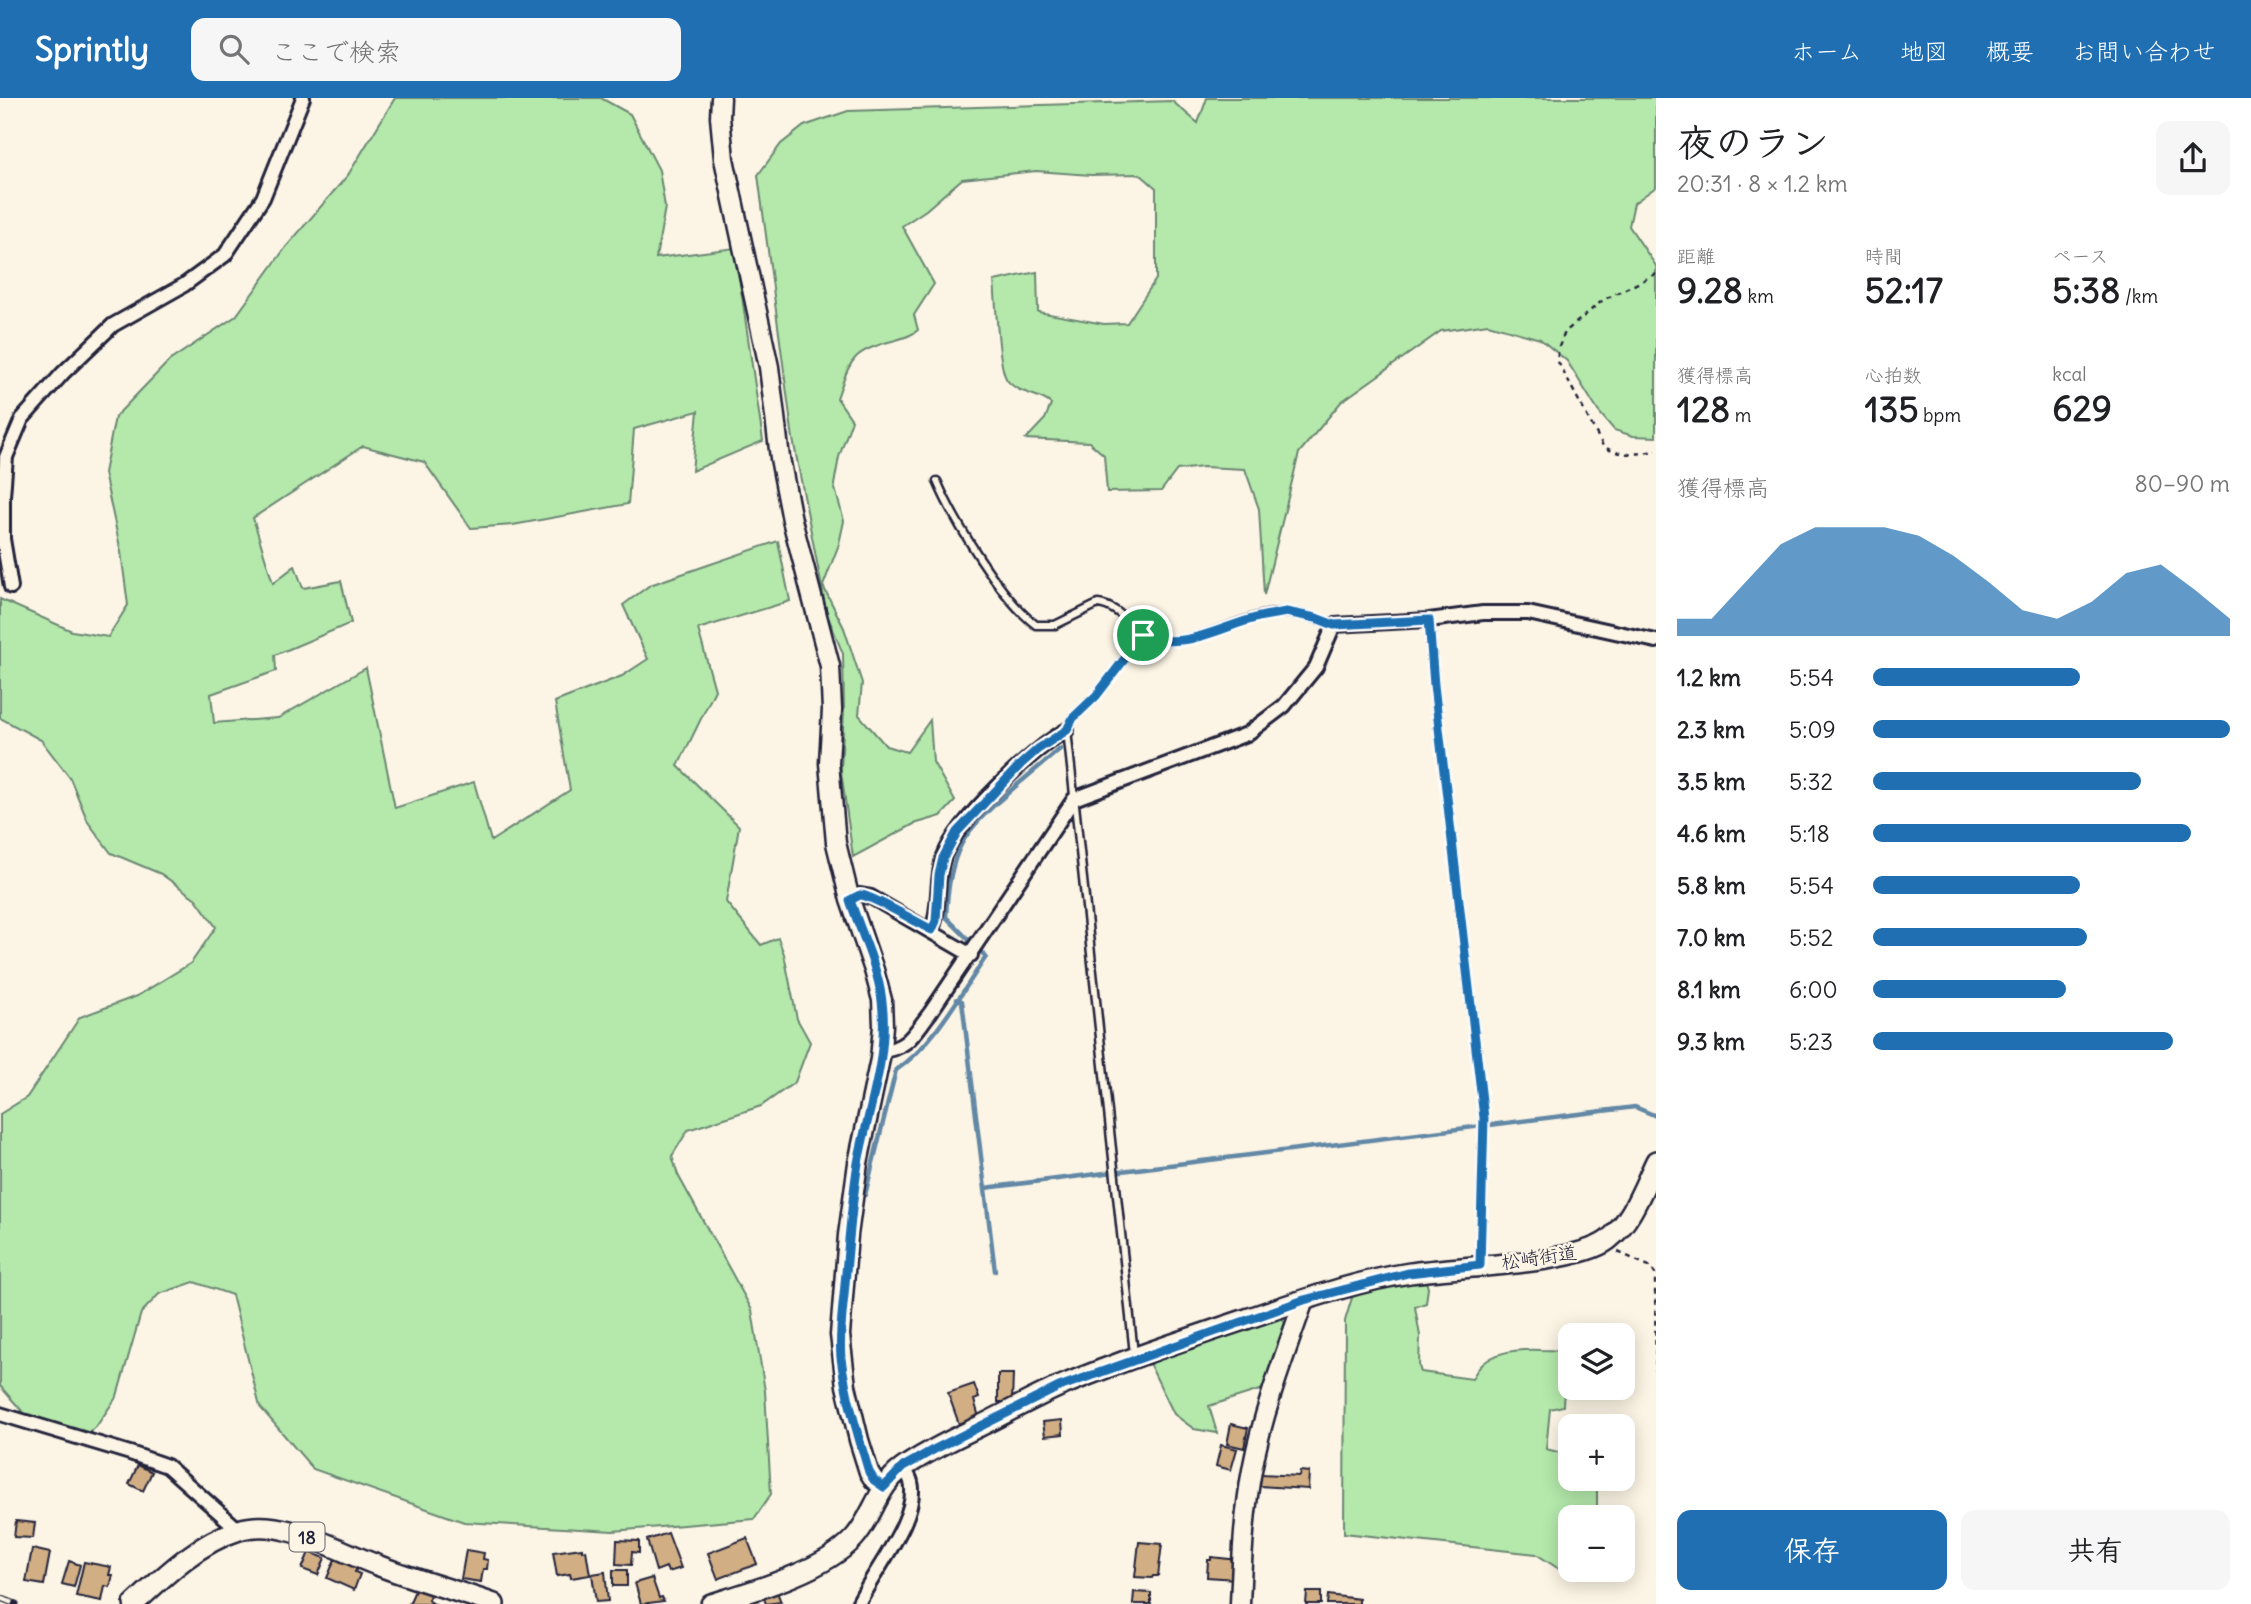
<!DOCTYPE html>
<html lang="ja">
<meta charset="utf-8">
<style>
:root{--surface:#fff;--page:#f6f6f6;--text:#202124;--muted:#757577;--accent:#1f6fb2}
body{margin:0;font-family:Delius,"Klee One",sans-serif;background:var(--page);color:var(--text);height:100vh;display:flex;flex-direction:column;font-size:26px;white-space:nowrap}
*{box-sizing:border-box;margin:0}
p{font-size:23px;color:var(--muted)}
.icon{flex:none;width:38px;height:38px;fill:none;stroke:currentColor;stroke-width:2;stroke-linecap:round;stroke-linejoin:round}
.map{position:relative;flex:1;overflow:hidden}
.drawer{display:flex;flex-direction:column;background:var(--surface);width:595px}
.drawer>*{flex:none}
.buttons{position:absolute;left:1558px;top:1225px;display:grid;gap:14px}
.buttons a{display:grid;place-items:center;width:77px;height:77px;border-radius:14px;background:var(--surface);box-shadow:0 4px 18px #0003;font-size:35px}
.pin{position:absolute;display:grid;place-items:center;width:60px;height:60px;color:#fff;margin:-30px;border:4px solid #fff;border-radius:50%;box-shadow:0 2px 7px #0007}
.round{display:grid;place-items:center;flex:none;width:74px;height:74px;border-radius:14px;background:var(--page)}
.headline{display:flex;align-items:center;justify-content:space-between;height:119px;padding:0 21px}
h1{font-size:38px;font-weight:700;line-height:52px}
.metrics{display:grid;grid-template-columns:repeat(3,1fr);gap:10px;height:119px;padding:7px 21px}
.metrics div{display:grid;align-content:center}
.metrics b{font-size:35px;font-weight:700}
.metrics small{font-size:19px;font-weight:400}
.metrics p{font-size:19px}
.chart{height:196px;padding:14px 21px}
.chart p{display:flex;justify-content:space-between}
.chart svg{width:100%;height:126px;margin-top:7px;fill:var(--accent);opacity:.7}
.primary-button{display:flex;gap:14px;margin-top:auto;padding:14px 21px}
.primary-button a{flex:1;height:80px;border-radius:14px;background:var(--accent);color:#fff;font-size:28px;font-weight:700;line-height:80px;text-align:center}
.primary-button a+a{background:var(--page);color:var(--text)}
ul{padding:0 21px;list-style:none;font-size:23px}
li{display:grid;grid-template-columns:112px 84px 1fr;align-items:center;height:52px}
li i{height:18px;border-radius:9px;background:var(--accent)}
header{display:flex;align-items:center;gap:42px;box-sizing:border-box;height:98px;padding:0 35px;background:var(--accent);color:#fff}
header strong{font-size:33px}
nav{display:flex;gap:38px;margin-inline-start:auto;font-size:24px}
.search{width:490px;height:63px;background:var(--page);display:flex;align-items:center;gap:18px;box-sizing:border-box;padding:0 24px;border-radius:14px;color:var(--muted);font-size:26px}
main{display:flex;flex:1;min-height:0}
.map>svg:first-child{display:block}
.green{fill:#b4e9ab;stroke:#6b8673;stroke-width:2}
.lines{fill:none;stroke-linecap:round;stroke-linejoin:round}
.stream{stroke:#6288a6;stroke-width:4.5}
.building{fill:#d1ae84;stroke:#22223b;stroke-width:2}
.lane-casing{stroke:#22223b;stroke-width:11}
.street-casing{stroke:#22223b;stroke-width:18}
.secondary-casing{stroke:#22223b;stroke-width:23}
.primary-casing{stroke:#22223b;stroke-width:24}
.path{stroke:#22223b;stroke-width:2.5;stroke-dasharray:5 5;stroke-linecap:butt}
.lane{stroke:#fcf5e5;stroke-width:6}
.street{stroke:#fcf5e5;stroke-width:12}
.secondary{stroke:#fcf5e5;stroke-width:18}
.primary{stroke:#fcf5e5;stroke-width:19}
.rail-casing{stroke:#22223b;stroke-width:7}
.rail{stroke:#fcf5e5;stroke-width:4.5;stroke-dasharray:13;stroke-linecap:butt}
.route-casing{stroke:#fff;stroke-width:14}
.route{stroke:#1f6fb2;stroke-width:9}
.labels{text-anchor:middle;dominant-baseline:central;stroke-width:5;stroke-linejoin:round;paint-order:stroke}
.shield{fill:#fcf5e5;stroke:#63616e;stroke-width:2}
.shield-label{font-size:18px;font-weight:bold;fill:#22223b}
.street-label{font-size:19px;fill:#22223b;stroke:#fcf5e5}
</style>
<header>
<strong>Sprintly</strong>
<div class="search"><svg class="icon" aria-label="search" viewBox="0 0 24 24"><circle cx="10" cy="10" r="6"/><path d="M15 15l6 6"/></svg>ここで検索</div>
<nav><a>ホーム</a><a>地図</a><a>概要</a><a>お問い合わせ</a></nav>
</header>
<main>
<div class="map">
<svg width="1656" height="1506" viewBox="0 0 1656 1506">
<rect width="100%" height="100%" fill="#fcf5e5"/>
<filter id="ink" filterUnits="userSpaceOnUse"><feTurbulence type="fractalNoise" baseFrequency=".0143" numOctaves="2"/><feDisplacementMap in="SourceGraphic" scale="14" xChannelSelector="R" yChannelSelector="G"/><feConvolveMatrix kernelMatrix="1 2 1 2 8 2 1 2 1" color-interpolation-filters="sRGB"/></filter>
<g filter="url(#ink)">
<path class="green" d="M395,0H601L630,16L659,72L665,109L656,160L735,150L763,343L692,373L698,313L634,331L628,406L513,427L471,430L424,364L363,348L253,420L273,485L295,468L303,490L341,483L351,525L275,557L276,573L211,596L214,625L278,620L366,570L395,710L474,684L491,743L570,692L555,604L622,578L648,561L623,507L650,487L778,443L790,503L698,531L715,592L678,668L739,728L726,804L761,847L778,840L784,856L797,921L810,944L795,984L761,1008L688,1032L672,1058L678,1077L752,1212L765,1293L771,1396L754,1421L613,1433L464,1424L313,1371L260,1309L232,1197L194,1184L159,1196L141,1215L117,1298L96,1329L78,1342L37,1330L0,1288V1016L27,999L80,919L137,898L191,865L216,829L196,801L161,776L111,755L88,724L70,680L41,642L0,620V501L72,533L108,539L128,507L121,454L104,375L115,319L169,263L236,218L286,149L348,77Z
M1207,0H1656V89L1634,105L1629,128L1656,168V339L1633,338L1614,332L1598,313L1567,263L1540,241L1488,226L1441,233L1341,304L1299,355L1264,497L1259,411L1245,371L1203,369L1177,372L1161,393L1107,394L1104,357L1089,344L1026,341L1045,321L1051,306C1039,295 1017,296 1007,282C998,270 996,201 994,183L1037,174L1038,214L1104,226L1127,225L1156,181V90L1140,76L1091,77L1036,73L962,81L926,112L902,128L934,186L914,217L918,232C910,239 902,240 892,243C850,254 851,262 837,300L852,322L839,359L834,387L844,423L839,446L823,488L844,530L862,585L859,617L886,648L907,654L930,622L933,664L955,703L941,718L914,726L853,759L841,673L844,612L843,556L827,516L793,341L758,77L781,46L804,28L848,13L1172,3L1198,25Z
M1426,1183L1428,1190L1426,1205L1415,1209L1420,1238L1419,1268L1421,1274L1472,1281C1485,1253 1514,1251 1541,1252C1551,1252 1561,1252 1570,1255C1570,1274 1563,1289 1563,1308L1550,1311L1546,1351L1570,1357V1381H1597V1419H1570V1471H1559L1536,1456L1344,1435L1345,1223L1354,1193Z
M1281,1218L1287,1228L1263,1291L1209,1308L1217,1335L1194,1331L1174,1316L1149,1265Z"/>
<g class="lines">
<path class="stream" d="M957,901L962,903L995,1173
M985,1090L1635,1009L1656,1018
M865,1097L896,972C933,948 961,895 986,859L946,819C947,795 950,767 962,745C977,716 1034,674 1060,651"/>
</g>
<path class="building" d="M998,1276H1013L1012,1304H998Z
M974,1286L979,1300L974,1302L979,1319L959,1326L948,1295Z
M1062,1322L1063,1336L1045,1338L1043,1324Z
M1231,1326L1248,1330L1244,1350L1227,1346Z
M1221,1347L1237,1351L1231,1372L1216,1368Z
M138,1367L152,1374L143,1393L129,1386Z
M1300,1373L1309,1374L1308,1391L1259,1388L1261,1376L1299,1378Z
M16,1423L35,1425L33,1440L14,1439Z
M668,1435L681,1470L668,1474L666,1469L656,1473L647,1442Z
M747,1440L757,1466L718,1481L708,1455Z
M617,1442L639,1443V1455L632,1454L631,1467L616,1466Z
M1139,1444L1162,1446L1158,1478H1153L1152,1480L1135,1479Z
M582,1450V1453L586,1452L590,1477L571,1480L570,1476L557,1478L553,1454Z
M32,1451L50,1455L44,1487L26,1484Z
M466,1452L484,1455L483,1461L488,1462L487,1471H483L481,1484L461,1481Z
M309,1454L325,1460L318,1477L302,1471Z
M1211,1459L1238,1462L1236,1481L1207,1479L1208,1462H1211Z
M335,1461L357,1470L355,1474L360,1476L354,1492L327,1480Z
M69,1463L80,1467L74,1489L62,1486Z
M84,1464L111,1469L109,1477H113L110,1489L105,1488L102,1503L76,1498Z
M613,1472H627V1488H613Z
M605,1474L608,1503L596,1504L592,1476Z
M652,1480L659,1500L662,1499L664,1503L641,1506L635,1485Z
M775,1489L781,1504L766,1506L762,1494Z
M416,1490L430,1497L428,1502L434,1506H409Z
M1134,1494L1151,1495V1506H1133Z
M1307,1494H1321V1506H1306Z
M1328,1497L1359,1501V1506H1327Z"/>
<g class="lines">
<defs>
<path id="lane" d="M937,383C954,423 1002,502 1036,527H1055L1098,506C1126,509 1135,543 1167,543C1209,544 1247,512 1288,515C1304,516 1319,521 1334,527
M1429,522L1434,587L1484,1020L1480,1165
M1134,1256L1067,632L1073,620L1096,598L1143,537"/>
<path id="street" d="M11,489L3,441V398L6,359L22,321L63,275L113,227L184,187L225,157L263,100L303,0
M850,802L859,797L871,799L971,857
M932,832C941,809 935,782 944,758C957,723 1033,650 1067,632
M881,953C908,951 914,935 930,915L1074,701L1247,636L1284,608L1316,569L1334,527L1429,522L1483,515H1528L1656,543
M0,1316L130,1355L167,1368L239,1432
M858,1506C872,1475 920,1419 911,1384C910,1379 906,1374 903,1369"/>
<path id="secondary" d="M721,0L720,19L724,61L769,269L780,360L792,422L830,568L832,612L829,665L836,745L850,802L874,872L882,902L883,928L880,961L858,1065L848,1137L840,1237L846,1288L859,1342L869,1374L874,1382L884,1389
M1240,1506C1242,1460 1244,1412 1253,1367C1264,1310 1285,1257 1304,1202"/>
<path id="primary" d="M134,1506C165,1477 198,1445 239,1432C281,1418 338,1453 377,1467C415,1482 455,1492 494,1506
M711,1506C753,1493 824,1473 854,1440C874,1418 877,1388 903,1370C927,1353 954,1341 980,1328C1006,1315 1031,1301 1058,1289C1128,1260 1202,1236 1273,1212C1318,1197 1364,1182 1410,1175C1456,1168 1575,1167 1608,1142C1632,1123 1643,1090 1656,1063"/>
</defs>
<use href="#lane" class="lane-casing"/>
<use href="#street" class="street-casing"/>
<use href="#secondary" class="secondary-casing"/>
<use href="#primary" class="primary-casing"/>
<path class="path" d="M1656,176L1603,202L1565,234L1559,249L1557,262L1603,348C1619,359 1637,356 1656,353
M1618,1154L1651,1169L1655,1176L1656,1304"/>
<use href="#lane" class="lane"/>
<use href="#street" class="street"/>
<use href="#secondary" class="secondary"/>
<use href="#primary" class="primary"/>
<defs>
<path id="rail" d="M0,1500L16,1506"/>
</defs>
<use href="#rail" class="rail-casing"/>
<use href="#rail" class="rail"/>
</g>
</g>
<g class="lines" filter="url(#ink)">
<defs>
<path id="route" d="M1286,514L1316,520L1334,527L1429,522L1434,587L1484,1020L1480,1167L1408,1175L1304,1202L1059,1289L933,1352L903,1369L884,1389L874,1382L869,1374C858,1337 846,1299 841,1260C839,1239 842,1218 844,1197C848,1153 851,1109 858,1065C868,1012 889,958 882,903C878,869 861,835 850,802C851,802 859,797 860,797C869,796 920,826 932,832L936,823L939,777L943,760L957,734L1021,666L1038,651L1067,632L1073,620L1096,598L1143,537C1183,554 1219,529 1259,519C1267,517 1277,516 1286,514Z"/>
</defs>
<use href="#route" class="route-casing"/>
<use href="#route" class="route"/>
</g>
<g class="labels">
<rect class="shield" x="289.5" y="1424.5" width="35" height="29" rx="5"/>
<g class="shield-label">
<text x="307" y="1439">18</text>
</g>
<g class="street-label">
<text transform="translate(1539 1159) rotate(-8)">松崎街道</text>
</g>
</g>
</svg>
<div class="buttons">
<a><svg class="icon" aria-label="layers" viewBox="0 0 24 24"><path d="M12 4l9 5-9 5-9-5zM3 14l9 5 9-5"/></svg></a>
<a>+</a>
<a>−</a>
</div>
<div class="pin" style="left:1143px;top:537px;background:#1e9e55"><svg class="icon" aria-label="arrive" viewBox="0 0 24 24"><path d="M6 21V4h12l-3 4 3 4H6"/></svg></div>
</div>
<section class="drawer">
<div class="headline"><div><h1>夜のラン</h1><p>20:31 · 8 × 1.2 km</p></div><a class="round"><svg class="icon" aria-label="share" viewBox="0 0 24 24"><path d="M12 15V3M7 8l5-5 5 5M5 13v7h14v-7"/></svg></a></div>
<div class="metrics">
<div><p>距離</p><b>9.28<small> km</small></b></div>
<div><p>時間</p><b>52:17</b></div>
<div><p>ペース</p><b>5:38<small> /km</small></b></div>
</div>
<div class="metrics">
<div><p>獲得標高</p><b>128<small> m</small></b></div>
<div><p>心拍数</p><b>135<small> bpm</small></b></div>
<div><p>kcal</p><b>629</b></div>
</div>
<div class="chart"><p><span>獲得標高</span>80–90 m</p>
<svg viewBox="0 0 160 44" preserveAspectRatio="none"><path d="M0 44V38L10 38L20 25L30 12L40 6L50 6L60 6L70 9L80 16L90 25L100 35L110 38L120 32L130 22L140 19L150 28L160 38V44z"/></svg>
</div>
<ul>
<li><b>1.2 km</b>5:54<i style="width:58%"></i></li>
<li><b>2.3 km</b>5:09<i style="width:100%"></i></li>
<li><b>3.5 km</b>5:32<i style="width:75%"></i></li>
<li><b>4.6 km</b>5:18<i style="width:89%"></i></li>
<li><b>5.8 km</b>5:54<i style="width:58%"></i></li>
<li><b>7.0 km</b>5:52<i style="width:60%"></i></li>
<li><b>8.1 km</b>6:00<i style="width:54%"></i></li>
<li><b>9.3 km</b>5:23<i style="width:84%"></i></li>
</ul>
<div class="primary-button"><a>保存</a><a>共有</a></div>
</section>
</main>
